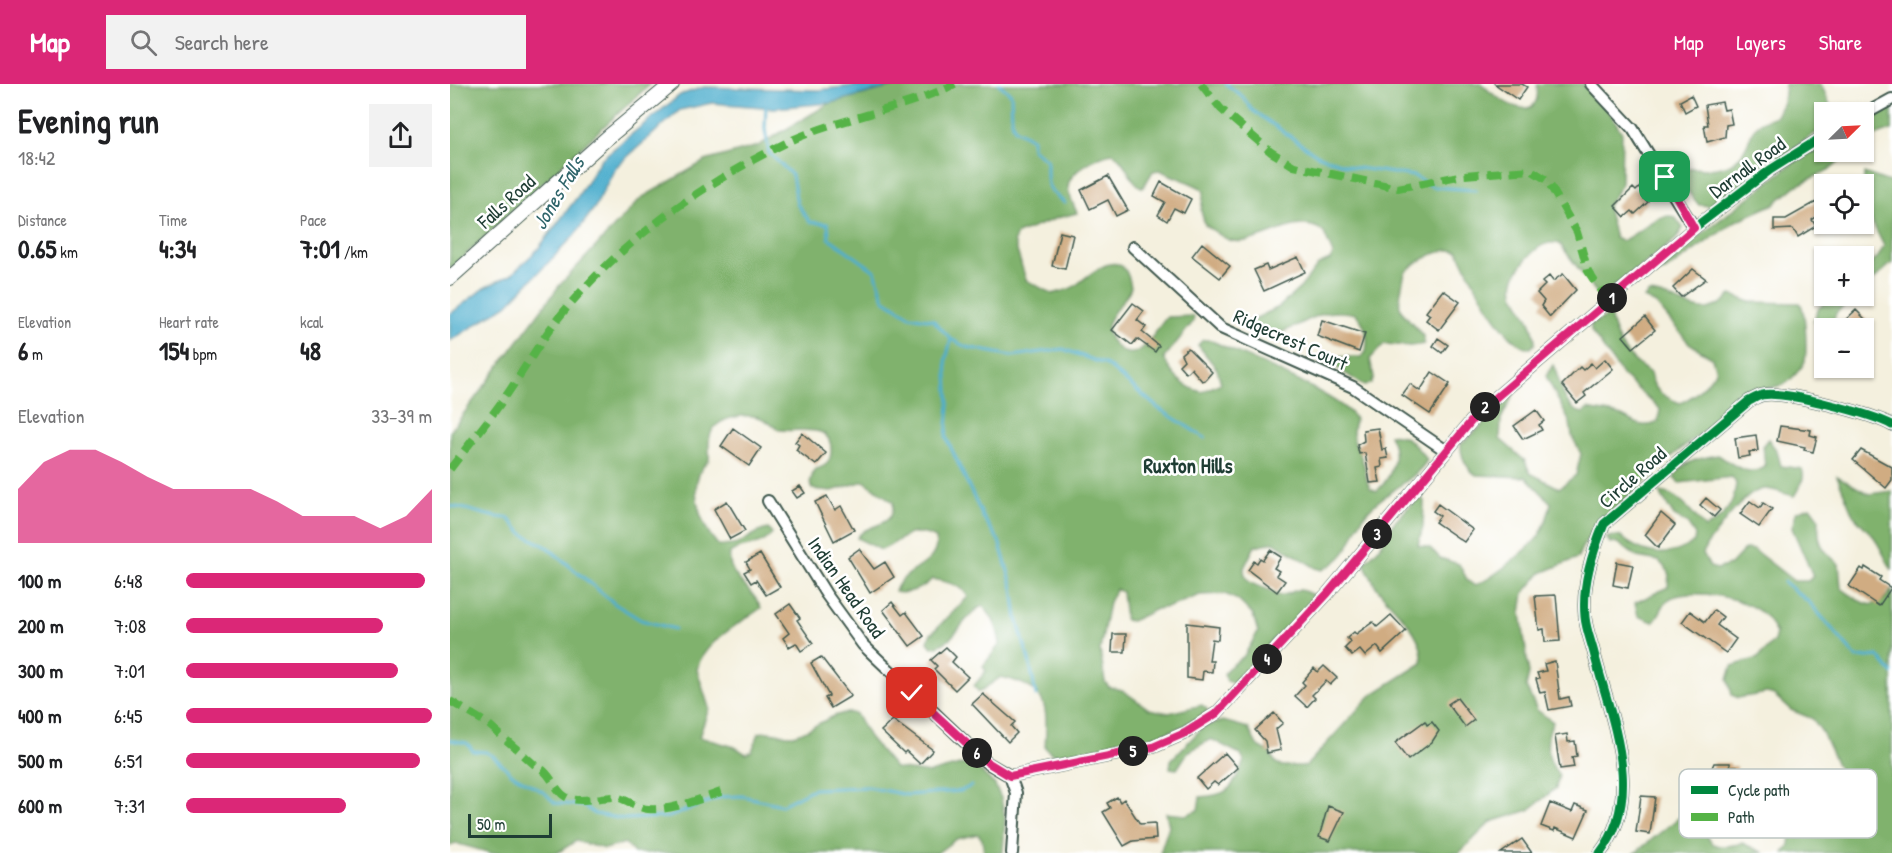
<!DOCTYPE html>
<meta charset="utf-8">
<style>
:root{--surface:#fff;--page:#f2f2f2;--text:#202124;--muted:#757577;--accent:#db2777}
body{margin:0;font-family:"Patrick Hand",sans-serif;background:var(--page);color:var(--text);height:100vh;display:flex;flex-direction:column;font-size:22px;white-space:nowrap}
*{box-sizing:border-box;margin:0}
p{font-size:20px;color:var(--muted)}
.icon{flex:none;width:33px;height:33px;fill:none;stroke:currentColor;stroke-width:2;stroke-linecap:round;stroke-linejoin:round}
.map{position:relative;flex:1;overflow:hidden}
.panel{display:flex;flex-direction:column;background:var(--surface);width:450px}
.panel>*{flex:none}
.needle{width:39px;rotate:66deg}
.tools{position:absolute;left:1364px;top:18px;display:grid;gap:12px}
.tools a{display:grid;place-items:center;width:60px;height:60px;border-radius:0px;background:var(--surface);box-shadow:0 2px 4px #0004;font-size:30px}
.scale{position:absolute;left:18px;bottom:15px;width:84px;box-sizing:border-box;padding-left:6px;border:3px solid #1f3d34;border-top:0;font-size:16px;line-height:21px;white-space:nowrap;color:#1f3d34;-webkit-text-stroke:4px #fff;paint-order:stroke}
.pin{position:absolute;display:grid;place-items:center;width:51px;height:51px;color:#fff;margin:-26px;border-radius:12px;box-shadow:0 3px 9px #0006}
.km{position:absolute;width:30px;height:30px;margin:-15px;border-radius:50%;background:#222;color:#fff;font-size:16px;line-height:30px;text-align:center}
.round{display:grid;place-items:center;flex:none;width:63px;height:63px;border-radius:0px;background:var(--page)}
.head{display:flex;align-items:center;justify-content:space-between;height:102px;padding:0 18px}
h1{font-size:33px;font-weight:700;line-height:45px}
.figures{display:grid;grid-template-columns:repeat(3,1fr);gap:9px;height:102px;padding:6px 18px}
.figures div{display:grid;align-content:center}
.figures b{font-size:26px;font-weight:700}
.figures small{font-size:16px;font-weight:400}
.figures p{font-size:16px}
.chart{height:168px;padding:12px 18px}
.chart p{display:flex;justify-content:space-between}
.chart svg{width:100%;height:108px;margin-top:6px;fill:var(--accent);opacity:.7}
ul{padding:0 18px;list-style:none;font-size:20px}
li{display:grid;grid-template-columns:96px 72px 1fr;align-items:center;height:45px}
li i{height:15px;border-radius:8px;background:var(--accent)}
header{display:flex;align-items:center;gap:36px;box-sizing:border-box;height:84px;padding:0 30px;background:var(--accent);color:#fff}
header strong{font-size:28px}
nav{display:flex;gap:33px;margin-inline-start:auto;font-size:21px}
.search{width:420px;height:54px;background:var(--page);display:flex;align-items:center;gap:15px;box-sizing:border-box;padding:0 21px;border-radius:0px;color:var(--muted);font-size:22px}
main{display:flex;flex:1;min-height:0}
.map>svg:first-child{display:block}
.forest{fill:#80b26d;stroke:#507850;stroke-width:1.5}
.water{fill:#4eaecd;stroke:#367680;stroke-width:1.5}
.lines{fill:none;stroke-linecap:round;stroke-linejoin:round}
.stream{stroke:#4eaecd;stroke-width:3}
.building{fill:#d0ac82}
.minor-casing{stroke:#3f584e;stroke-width:14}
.major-casing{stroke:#3f584e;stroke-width:16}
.minor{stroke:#fff;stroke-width:10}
.major{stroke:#fff;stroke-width:14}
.quiet{stroke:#55b346;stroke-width:8;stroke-dasharray:15 8;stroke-linecap:butt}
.cycleway-casing{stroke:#fff;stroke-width:13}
.cycleway{stroke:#00873e;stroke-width:9}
.route-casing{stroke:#fff;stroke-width:12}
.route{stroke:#db2777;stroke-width:8}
.labels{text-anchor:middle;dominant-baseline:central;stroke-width:5;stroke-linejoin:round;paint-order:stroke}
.street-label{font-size:20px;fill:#1f3d34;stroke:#fff}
.water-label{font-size:21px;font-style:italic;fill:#2f656a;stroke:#fff}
.neighbourhood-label{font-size:21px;font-weight:bold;fill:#1f3d34;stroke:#fff}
.key{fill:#fff;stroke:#bcc5c2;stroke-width:1.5}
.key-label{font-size:16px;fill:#1f3d34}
</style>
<header>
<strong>Map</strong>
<div class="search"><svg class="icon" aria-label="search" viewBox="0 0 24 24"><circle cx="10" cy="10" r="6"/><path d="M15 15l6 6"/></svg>Search here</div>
<nav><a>Map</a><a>Layers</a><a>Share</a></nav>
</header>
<main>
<section class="panel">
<div class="head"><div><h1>Evening run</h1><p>18:42</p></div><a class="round"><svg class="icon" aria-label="share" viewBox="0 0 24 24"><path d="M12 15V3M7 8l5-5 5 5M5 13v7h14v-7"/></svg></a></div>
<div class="figures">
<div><p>Distance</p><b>0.65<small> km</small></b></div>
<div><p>Time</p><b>4:34</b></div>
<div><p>Pace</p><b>7:01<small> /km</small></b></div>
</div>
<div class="figures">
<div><p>Elevation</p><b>6<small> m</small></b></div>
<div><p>Heart rate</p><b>154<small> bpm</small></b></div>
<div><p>kcal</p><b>48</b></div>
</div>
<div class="chart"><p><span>Elevation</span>33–39 m</p>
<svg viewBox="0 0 160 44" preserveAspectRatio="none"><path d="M0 44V22L10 11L20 6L30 6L40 11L50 17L60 22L70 22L80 22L90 22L100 27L110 33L120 33L130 33L140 38L150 33L160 22V44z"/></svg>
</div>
<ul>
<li><b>100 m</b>6:48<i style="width:97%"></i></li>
<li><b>200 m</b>7:08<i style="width:80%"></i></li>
<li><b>300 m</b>7:01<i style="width:86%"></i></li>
<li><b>400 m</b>6:45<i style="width:100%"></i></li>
<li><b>500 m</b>6:51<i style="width:95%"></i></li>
<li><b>600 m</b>7:31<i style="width:65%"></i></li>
</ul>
</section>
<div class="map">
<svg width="1442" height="769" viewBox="0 0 1442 769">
<rect width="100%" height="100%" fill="#fff"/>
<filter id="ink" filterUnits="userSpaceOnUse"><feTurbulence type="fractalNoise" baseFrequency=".0167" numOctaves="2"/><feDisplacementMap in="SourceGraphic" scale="12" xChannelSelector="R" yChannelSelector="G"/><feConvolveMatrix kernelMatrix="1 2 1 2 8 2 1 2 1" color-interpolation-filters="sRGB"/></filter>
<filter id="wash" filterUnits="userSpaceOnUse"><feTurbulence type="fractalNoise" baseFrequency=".008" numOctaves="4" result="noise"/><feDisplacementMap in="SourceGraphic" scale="24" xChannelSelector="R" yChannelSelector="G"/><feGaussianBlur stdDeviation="1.35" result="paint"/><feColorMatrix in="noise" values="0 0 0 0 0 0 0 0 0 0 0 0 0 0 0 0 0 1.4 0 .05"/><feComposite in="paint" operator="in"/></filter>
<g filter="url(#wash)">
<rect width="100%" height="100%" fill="#f4f0de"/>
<path class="forest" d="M0,0H200L0,185Z
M453,0H1032C1047,17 1093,45 1087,0H1134L1141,4L1161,30L1172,49L1171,101L1157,123L1165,154L1171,157C1189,151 1205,127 1225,133L1233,144L1226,155L1174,196L1149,212L1110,160C1098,156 1089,162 1081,170C1039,214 1085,219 1085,259L1081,264C1056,265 1018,189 1008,167C992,162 968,177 955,188C945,233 947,219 974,253V260L960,262L934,260L920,275L924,294L921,300L913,301L877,277L891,273H911L916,268C918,252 917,242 906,230C897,228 882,227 873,230C851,236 818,264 797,246L796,239L829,223L851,203L868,181L880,176L883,170L874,149L868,144C841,131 806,165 779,156C771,153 762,145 755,141L751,127L754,106C744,99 723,93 710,86L703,87L693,104C679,98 677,77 663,69C649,71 620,86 618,102C618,110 624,122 627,129L607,134L567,150L564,157L576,196L602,210C609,208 619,206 625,202C645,186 674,160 681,203C676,217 662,226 658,239C655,246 660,256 665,261C689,287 705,245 717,233L744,232L743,238L714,274C721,291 733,303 752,308L771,299L767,285L748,261L753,256H760C784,268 900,315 905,336C899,358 908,361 914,381C916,389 916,397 920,404L927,407C943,392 950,370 939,351C957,348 967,363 977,376C964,398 934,408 917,428C898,450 906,470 872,486L866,484L824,458L805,462L794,484C794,506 815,499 826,511C850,513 837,496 870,515L856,530L824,554L789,596L783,599L777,597L774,590L777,585L794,572L808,548L803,531L788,516L775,510L750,511L719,523L706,525L682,537L675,536L672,508L666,505L659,518L650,566L655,598L659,603L672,606L699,625L719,629L752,621L757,625V632C719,649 656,671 615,673C606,673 600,670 595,663C598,620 598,604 551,593L529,608L524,602L536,587L533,582L550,560C548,546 543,531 532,522C513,531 506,560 482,563L478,558L480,551L518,513C512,500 495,498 482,495C474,504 457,511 445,508C452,483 490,484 486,454C457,441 455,456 431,466L407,454C416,438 446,445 443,418L414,397L382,407L362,405L360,399L364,386C374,382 380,381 381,368C383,337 349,349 331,346C324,345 321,339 315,336C301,328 268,332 261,349C257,358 260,367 259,376C235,397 249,440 268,461C296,465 296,449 318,445L322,449C313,465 292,459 280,469C276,494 304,504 311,524C291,539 251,559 247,586L259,624L249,653L285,663L296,670L302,667L309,649C321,645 332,652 343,651C364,647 384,624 406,630L419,653L445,684L480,689L513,680L526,683L545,701L551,714L555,734L553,769H534L532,755L528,750L506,755L487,769H184L175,759L155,765L126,757L107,769H41L5,759L0,762V348L109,202L191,114L255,77L308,62L380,19Z
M1335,0H1371L1383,28H1374V43L1262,122L1249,121L1223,89L1225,82C1245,85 1277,90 1291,71C1305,51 1297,41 1326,32L1333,18Z
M1442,23V46L1413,56V39Z
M1374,61V68H1400L1382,84L1346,102L1324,120L1286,137L1215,187L1196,193L1351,73Z
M1414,89L1442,99V179L1413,205V186L1428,173L1434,162L1413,120Z
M1199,209C1231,211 1251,243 1281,211L1300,218L1350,219C1356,228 1357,265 1355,277C1353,282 1345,291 1341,295C1333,305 1319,301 1308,308C1258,343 1208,379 1168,425C1153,443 1134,451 1128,474L1091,489L1074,509L1071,529L1079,590L1076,603L1087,626L1103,638C1094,655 1096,676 1109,691L1106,704L1079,726L1041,738L1009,769H710L719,742L716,729L736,731L748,726L750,713C781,711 782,704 794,677L790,670L761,655L738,668L727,685L720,684L721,676L754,642L773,637L798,644L807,661L819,668L826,679L832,682H856L920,612L972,579C975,548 944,527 927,504C922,496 918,487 914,479L929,464L942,441L969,412L974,417L973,443L968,461L980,464L990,474L1009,480L1018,497L1024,501C1036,500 1084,461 1090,450C1095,441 1099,429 1101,419L1076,393L1026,391C1017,385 1010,372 1011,360C1032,344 1046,325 1066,306L1051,335L1050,355L1075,377L1080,389L1109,404L1126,391L1131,370L1122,352L1120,339L1096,292L1103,281C1111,296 1112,325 1133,329L1138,325C1149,328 1162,328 1172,332C1185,338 1194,346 1208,338L1210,325L1173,292L1141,247V240L1160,231C1166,259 1176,273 1200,289C1204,308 1213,312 1230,319C1246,312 1256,301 1266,287L1262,274L1239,259L1206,220L1194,214Z
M1383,212H1406L1386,229L1382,242L1370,247L1364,236L1369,224Z
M1318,355L1327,367L1331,382L1352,385C1356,395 1350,402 1344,412C1335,410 1326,406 1316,405C1296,404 1268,447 1256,462L1253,470L1260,483L1267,485L1280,481L1295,465L1304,466L1344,497H1358L1363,492L1342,444L1346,428L1360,423L1369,435C1367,458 1371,466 1389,480L1391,504C1411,518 1424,532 1442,506V769H1334L1340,761L1342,738L1353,708C1366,702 1384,699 1389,685L1372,648L1363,635L1341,626L1324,611L1317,609L1288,614L1282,611L1278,596L1282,582L1308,574L1324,557L1326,549C1322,544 1319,534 1313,530C1292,513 1248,505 1223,513C1213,516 1211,531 1203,538L1188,532L1185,519L1218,503L1219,488L1209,477L1187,473L1168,459H1160L1156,453L1170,452C1192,471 1220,476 1244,458L1245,451L1237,439L1224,432L1209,408C1228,408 1244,431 1255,444C1274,435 1285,419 1286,399L1282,393L1229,399L1224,394C1233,376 1251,374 1268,371C1283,380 1298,394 1315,383L1313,361Z
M1387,392L1419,410L1442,407V486L1424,453L1403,431Z
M1250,727C1258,756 1257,769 1292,759L1314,769H1185L1236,728Z"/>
<path class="water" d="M418,0H453L380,19L324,24L262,19L230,26L166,83L145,123L124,152L57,221L0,257V230L34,204L61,191L88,165L128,112L151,75L230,11L254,3L368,6Z"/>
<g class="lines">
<path class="stream" d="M549,0L561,10L562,38L565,45L582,55V65L597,76C597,100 594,103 615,119
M776,0L793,13L802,26L867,71L901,83L964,92L983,103L1026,106
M316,20L315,45L319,69L342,91L347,120L360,138L378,140L379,154L425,187L434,215L460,232L483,236L501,255L516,263L562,272L613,265L657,281L708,324L755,354
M501,255L496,276L499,321L496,353L533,433L549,457L563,504L567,535L580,580L586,612
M0,422C20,424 38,434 58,434L73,450L97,463L165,520L191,536L225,545
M1334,498L1359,518L1407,574L1428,572L1442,589
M0,656L17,659L23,667L36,668L43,672L62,690L95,709L105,719L133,722L145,730L174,735L219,733L271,713L292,712L332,721L363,705L418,703L457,711L511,707L521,702"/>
</g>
<g id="blocks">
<path class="building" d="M1045,0H1072L1077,3L1068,16Z
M1241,11L1246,22L1235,28L1230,17Z
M1272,18L1274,26L1279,25L1282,40L1276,41L1275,53L1257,58L1254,41H1258L1255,21Z
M658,92L678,126L666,132L658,116L640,125L631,106Z
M711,98L741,115L734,129L724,124L717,137L708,131L715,118L704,112Z
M1192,101L1200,109L1194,115L1198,118L1185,130L1182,127L1175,133L1165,122L1183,104L1186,107Z
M1366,118L1373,128L1362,136L1366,142L1348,153L1343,145L1324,146V135H1336Z
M610,148L623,151L615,185L602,182Z
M752,159L780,182L770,194L742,172Z
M848,173L855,188L814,207L804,186L816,181L818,186Z
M1243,185L1256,195L1231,213L1223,204Z
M1113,190L1126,206L1100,233L1091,222L1094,217L1087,209L1095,201L1092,198L1099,192L1103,197Z
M993,206L1010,218L989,246L976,236L980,231L976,228Z
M683,219L694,227L687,236L696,243L692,248L709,262L705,268L687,255L682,261L662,246Z
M1406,226L1419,239L1413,244H1397L1392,239Z
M1195,233L1205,246L1183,264L1173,252Z
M872,236L915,250L909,268L867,252Z
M988,254L998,261L992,269L983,262Z
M738,264L762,288L755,296L752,297L741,284L736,289L729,281L734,276L731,270Z
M1155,275L1163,285L1134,309L1136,312L1127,319L1112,301L1130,283L1133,286L1141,279L1145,284Z
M982,288L1000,300L980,330L952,311L960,300L970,307Z
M1086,326L1094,337L1089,341L1092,346L1073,355L1064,342Z
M1330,342L1361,346L1360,351L1367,353L1363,368L1354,366L1355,363L1327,357Z
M283,344L311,364L299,382L271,362Z
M928,344L932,366L936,365L938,374L931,375L932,383L927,384L930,398L920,399L915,369L909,370L907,361L914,357L913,346Z
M352,349L376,369L366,381L346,366L349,361L345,358Z
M1306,351L1308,367L1299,368L1300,372L1288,374L1285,354Z
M1411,366L1442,383V396L1436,404L1403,376Z
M350,402L355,409L347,414L342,407Z
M377,412L385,426L391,422L404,446L384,457L365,418Z
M1256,414L1270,426L1264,433L1250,421Z
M277,417L295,447L280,455L264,425Z
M1300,417L1310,424L1313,419L1322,425L1309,443L1290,430Z
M988,420L1023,446L1014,458L985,438L990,432L983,427Z
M1211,429L1225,441L1208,464L1195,451Z
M409,465L424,485L435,478L444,493L420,509L398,473Z
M820,466L831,473L824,484L829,487L826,491L835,497L827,508L798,486L804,477L807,479L810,474L813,476Z
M310,470L330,503L316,511L306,496L301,499L294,488L300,485L296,478Z
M1167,478L1183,481L1178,504L1163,501Z
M1415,483L1431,493L1429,496L1441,504L1429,522L1399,502L1411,484L1414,486Z
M1106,511L1110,557L1095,558L1094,545L1089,546L1085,512Z
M442,518L452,531L456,528L474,552L460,562L433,526Z
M340,520L350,534L347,536L363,559L351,567L346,559L339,563L333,554L339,549L326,530Z
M1264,526L1273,533L1267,541L1286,555L1276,569L1232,538L1240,527L1255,538Z
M941,531L956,547L932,569L927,562L915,572L910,566L902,572L895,564L901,558L897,554L904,548L906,550L923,538L927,543Z
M737,539L769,543L768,556L762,555L759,577H763L762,588L753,587L752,596L737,594Z
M663,550H676L675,568H662Z
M496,563L506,573L502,578L518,593L505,606L484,585L487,582L481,576Z
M371,573L401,612L381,624L375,614L379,612L361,579Z
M1105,577L1110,615L1119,613L1121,622L1099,626L1095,608L1090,609L1086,595L1089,594L1087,589L1096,587L1094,580Z
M874,582L887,594L880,601L876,597L862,611L865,614L857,623L845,612L855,601L852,598L864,584L868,588Z
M533,610L565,638L561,642L567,649L558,658L522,620Z
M1007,614L1024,636L1015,643L998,620Z
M824,629L833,639L826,645L831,666L817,669L815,657L805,646Z
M443,636L483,666L470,680L456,667L454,669L431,647Z
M975,637L977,641L982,638L989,647L982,658L958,676L945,659Z
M1117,650L1118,658L1125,657L1127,672L1122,673L1124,683L1110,685L1105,652Z
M775,669L788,684L768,701L764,698L756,705L747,694Z
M1264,679H1280V682H1287V711L1255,708V702H1249V688H1260Z
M1191,712L1205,713L1200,750L1186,748Z
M667,713L670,718L674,715L690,740L705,739L706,755L683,757L674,762L653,728L660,724L657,719Z
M1100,719L1122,728L1125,721L1138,726L1126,753L1105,744L1104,747L1091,742Z
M878,722L894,728L880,757L869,753Z
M1072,755L1082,769H1051Z"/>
</g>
</g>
<g filter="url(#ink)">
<use href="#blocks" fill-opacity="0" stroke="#3f584e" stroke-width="1.5"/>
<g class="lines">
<defs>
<path id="minor" d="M1141,0L1183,45L1244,144
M1413,31L1442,15
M683,163L771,244L903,303L995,366
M318,417L376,510L413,561L536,678L560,692L566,709L562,769
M560,692L703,663L735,649L767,629L878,509L1029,328L1244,144L1320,86L1374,52
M1150,769C1196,711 1160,633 1144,569C1141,557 1136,545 1135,533C1132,500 1142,470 1154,440L1299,317C1303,315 1308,312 1312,311C1333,306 1422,330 1442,341"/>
<path id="major" d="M0,194L157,54L222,0"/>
</defs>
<use href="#minor" class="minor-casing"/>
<use href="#major" class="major-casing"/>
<use href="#minor" class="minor"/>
<use href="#major" class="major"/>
<path class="quiet" d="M751,0L771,25L821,68L844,82L948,104L1014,91L1081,86L1097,96L1127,148L1138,187L1158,218
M0,385C19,360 40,335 58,309C73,287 87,263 103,241C164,162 249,101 338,58C392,33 452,26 505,0
M0,617L38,640L86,682C102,688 104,708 118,714C130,719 151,713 164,713C171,712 187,724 198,725C222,727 249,715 271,708"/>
<defs>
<path id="cycleway" d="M560,692L703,663L735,649L767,629L878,509L1029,328L1244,144L1320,86L1374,52
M1150,769C1196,711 1160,633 1144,569C1141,557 1136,545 1135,533C1132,500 1142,470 1154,440L1299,317C1303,315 1308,312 1312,311C1333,306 1422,330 1442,341"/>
</defs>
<use href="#cycleway" class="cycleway-casing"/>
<use href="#cycleway" class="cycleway"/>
</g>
</g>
<g class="lines" filter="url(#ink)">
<defs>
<path id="route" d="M462,609L537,678L560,692L703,663L735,649L767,629L878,509L1029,328L1244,144L1215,93"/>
</defs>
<use href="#route" class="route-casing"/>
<use href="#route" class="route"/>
</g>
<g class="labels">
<g class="street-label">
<text transform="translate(1297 83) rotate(-36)">Darnall Road</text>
<text transform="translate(56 117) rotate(-42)">Falls Road</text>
<text transform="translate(841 255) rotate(24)">Ridgecrest Court</text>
<text transform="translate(1182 393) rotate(-41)">Circle Road</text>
<text transform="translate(397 503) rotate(55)">Indian Head Road</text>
</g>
<g class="water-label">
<text transform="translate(108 109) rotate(-59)">Jones Falls</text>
</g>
<g class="neighbourhood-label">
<text x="738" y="381">Ruxton Hills</text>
</g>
</g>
<rect x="1229" y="685" width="198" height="69" rx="9" class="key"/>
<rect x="1241" y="702" width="27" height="8" fill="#00873e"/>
<rect x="1241" y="729" width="27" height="8" fill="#55b346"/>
<g class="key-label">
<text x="1278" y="712">Cycle path</text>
<text x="1278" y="739">Path</text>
</g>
</svg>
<div class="tools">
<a><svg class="needle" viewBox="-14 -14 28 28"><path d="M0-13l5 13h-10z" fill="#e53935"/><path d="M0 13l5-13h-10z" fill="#757577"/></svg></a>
<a><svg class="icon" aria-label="locate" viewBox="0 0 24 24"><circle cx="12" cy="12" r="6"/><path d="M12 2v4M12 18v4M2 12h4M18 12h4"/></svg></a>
<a>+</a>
<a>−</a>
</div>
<div class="scale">50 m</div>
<div class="pin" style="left:1215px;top:93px;background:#1e9e55"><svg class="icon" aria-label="arrive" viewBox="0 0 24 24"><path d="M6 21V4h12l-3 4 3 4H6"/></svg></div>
<div class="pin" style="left:462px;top:609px;background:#d93025"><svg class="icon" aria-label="check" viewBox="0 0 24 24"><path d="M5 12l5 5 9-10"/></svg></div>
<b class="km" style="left:1162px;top:214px">1</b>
<b class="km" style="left:1035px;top:323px">2</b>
<b class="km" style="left:927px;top:450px">3</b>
<b class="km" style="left:817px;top:575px">4</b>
<b class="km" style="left:683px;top:667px">5</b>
<b class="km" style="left:527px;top:669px">6</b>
</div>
</main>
